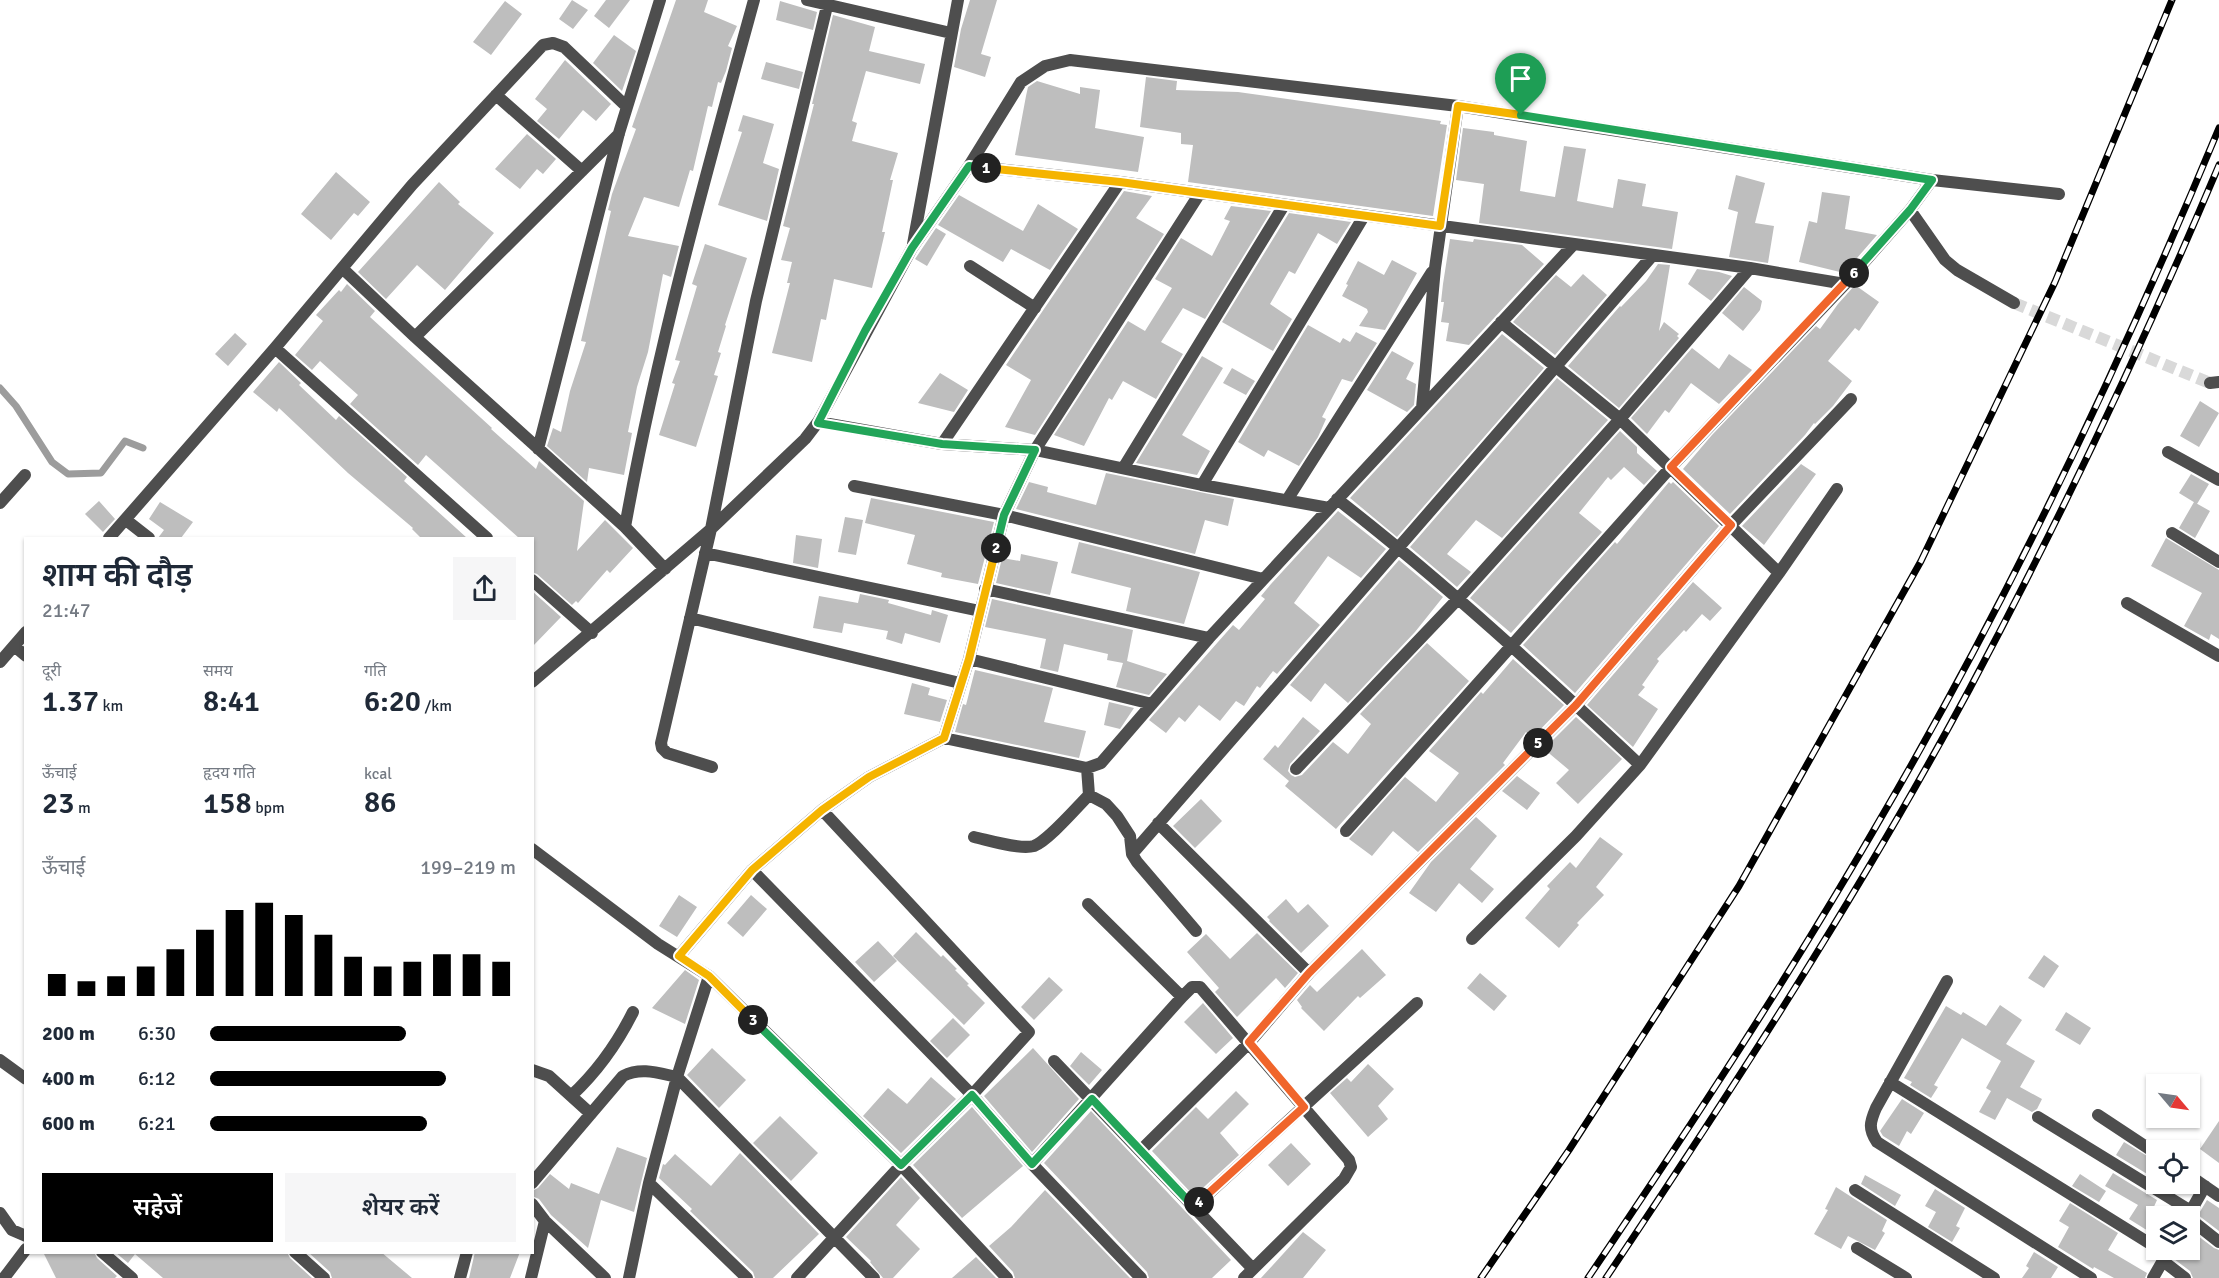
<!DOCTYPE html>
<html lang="hi">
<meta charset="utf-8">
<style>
:root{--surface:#fff;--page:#f6f6f7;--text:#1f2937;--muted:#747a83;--accent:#000}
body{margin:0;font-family:Signika,"Noto Sans Devanagari",sans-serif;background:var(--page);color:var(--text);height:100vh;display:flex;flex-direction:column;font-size:22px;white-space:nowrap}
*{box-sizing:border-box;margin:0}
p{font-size:20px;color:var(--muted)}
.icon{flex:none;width:33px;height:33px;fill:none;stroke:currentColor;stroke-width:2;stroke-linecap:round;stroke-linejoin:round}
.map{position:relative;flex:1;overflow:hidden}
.panel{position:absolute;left:24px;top:537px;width:510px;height:717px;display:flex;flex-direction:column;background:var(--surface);border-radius:0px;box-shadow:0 2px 4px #0004}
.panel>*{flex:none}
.needle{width:39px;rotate:119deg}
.fabs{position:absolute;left:2146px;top:1074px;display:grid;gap:12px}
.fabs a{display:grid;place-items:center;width:54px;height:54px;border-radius:0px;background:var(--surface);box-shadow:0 2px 4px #0004;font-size:30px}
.pin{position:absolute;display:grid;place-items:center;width:51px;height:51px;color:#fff;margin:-62px -26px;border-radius:50% 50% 50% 0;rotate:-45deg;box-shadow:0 0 6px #0007}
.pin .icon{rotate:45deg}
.km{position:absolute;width:30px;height:30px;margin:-15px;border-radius:50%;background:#222;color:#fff;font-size:16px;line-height:30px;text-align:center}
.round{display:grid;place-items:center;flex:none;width:63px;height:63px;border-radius:0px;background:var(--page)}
.summary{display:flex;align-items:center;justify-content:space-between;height:102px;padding:0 18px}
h1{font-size:33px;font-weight:600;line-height:45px}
.figures{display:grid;grid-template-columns:repeat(3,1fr);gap:9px;height:102px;padding:6px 18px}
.figures div{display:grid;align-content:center}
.figures b{font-size:30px;font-weight:600}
.figures small{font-size:16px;font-weight:400}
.figures p{font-size:16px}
.chart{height:168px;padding:12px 18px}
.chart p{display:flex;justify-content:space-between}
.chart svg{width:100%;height:108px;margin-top:6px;stroke:var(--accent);stroke-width:6}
.primary-button{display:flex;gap:12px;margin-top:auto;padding:12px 18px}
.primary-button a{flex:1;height:69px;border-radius:0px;background:var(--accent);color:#fff;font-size:24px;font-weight:600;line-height:69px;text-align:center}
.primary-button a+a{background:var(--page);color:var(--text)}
ul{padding:0 18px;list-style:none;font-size:20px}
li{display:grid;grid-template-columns:96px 72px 1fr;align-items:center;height:45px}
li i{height:15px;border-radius:8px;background:var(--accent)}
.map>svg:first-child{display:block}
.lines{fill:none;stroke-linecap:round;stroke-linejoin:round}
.stream{stroke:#9c9c9c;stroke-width:7}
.building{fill:#bebebe}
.minor-tunnel{stroke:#d9d9d9;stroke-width:12;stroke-dasharray:12 6;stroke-linecap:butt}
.minor{stroke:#4e4e4e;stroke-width:12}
.rail-casing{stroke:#000;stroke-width:7}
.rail{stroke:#fff;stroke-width:4.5;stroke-dasharray:14;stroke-linecap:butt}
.split-1-casing{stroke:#fff;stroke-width:12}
.split-2-casing{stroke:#fff;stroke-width:12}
.split-3-casing{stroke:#fff;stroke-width:12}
.split-4-casing{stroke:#fff;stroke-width:12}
.split-5-casing{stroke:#fff;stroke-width:12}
.split-6-casing{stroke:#fff;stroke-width:12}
.split-7-casing{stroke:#fff;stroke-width:12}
.split-1{stroke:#f5b400;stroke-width:8}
.split-2{stroke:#22a559;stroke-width:8}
.split-3{stroke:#f5b400;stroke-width:8}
.split-4{stroke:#22a559;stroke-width:8}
.split-5{stroke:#f0652b;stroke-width:8}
.split-6{stroke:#f0652b;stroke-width:8}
.split-7{stroke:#22a559;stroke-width:8}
</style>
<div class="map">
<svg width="2219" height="1278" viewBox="0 0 2219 1278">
<rect width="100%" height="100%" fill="#fff"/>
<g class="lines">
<path class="stream" d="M0,388L16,406L52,462L68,474L101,473L125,441L143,448"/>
</g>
<path class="building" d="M572,0L588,10L573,29L559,19Z
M606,0H630L609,28L594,16Z
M676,0H708L704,12L737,26L728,46L732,48L726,71L721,83L718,82L712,107L708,106L693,171L690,170L679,207L644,197L628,236L679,246L671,277L663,274L648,352L637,387L628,432L632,433L624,475L589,468L587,482L547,446L553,428L561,432L570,391L586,342L581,341L611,211L608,210L612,194L636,129L632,127Z
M970,0H997L981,54L991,57L985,77L954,67L961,29Z
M505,1L522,14L491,55L473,42Z
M780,1L817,12L813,30L776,20Z
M833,15L875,27L869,51L925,64L920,84L866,71L852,121L857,123L852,141L898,153L890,180H893L882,232H885L872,288L834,279L826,320L821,319L812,362L772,353L790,283H787L792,262L781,260L790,228L783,226L814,104H812Z
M614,35L636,51L622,91L593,63Z
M565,60L611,104L596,121L583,110L559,139L537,121L547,109L535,99Z
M766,62L803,72L799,89L761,79Z
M1146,77L1177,81L1176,90L1238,92L1441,121L1440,124L1447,125L1433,216L1188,182L1193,145L1181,144V133L1140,127Z
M1037,81L1080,94V87L1100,90L1095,128L1144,137L1138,172L1015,155L1026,96L1028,87Z
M743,115L774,124L763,163L779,169L767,221L718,205L742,132L738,131Z
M1463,128L1494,132V135L1527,141L1520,191L1555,197L1564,146L1586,149L1577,201L1613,208L1618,179L1646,184L1642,206L1678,212L1672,249L1479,223L1484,184L1456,180Z
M527,134L556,159L543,174L537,169L520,189L495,169Z
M336,172L370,202L358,216L354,213L331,240L301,214Z
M1736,175L1765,183L1755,223L1774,226L1768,263L1729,257L1738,212L1728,209Z
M439,182L460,202L458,204L494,233L445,290L417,265L386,299L358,272Z
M1124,191L1152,196L1136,218L1164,234L1035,435L1005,427L1031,380L1006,365Z
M1822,192L1850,196L1845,229L1877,235L1844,273L1799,262L1809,221L1817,223Z
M959,195L1023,231L1038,204L1078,229L1050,270L1011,249L1003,262L938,225Z
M1231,206L1271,211L1205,319L1183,308L1161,342L1183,354L1156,399L1123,381L1112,400L1109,398L1084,446L1054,435L1128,321L1145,331L1172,288L1155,279L1181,238L1212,256L1230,221L1224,219Z
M1289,213L1351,222L1337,244L1318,233L1295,274L1289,271L1270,304L1292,319L1273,351L1222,322Z
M936,228L946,234L927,266L915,259Z
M1450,239L1473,242L1474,239L1522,245L1544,264L1469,345L1446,341L1449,323L1441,322L1444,302H1441L1443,284Z
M705,244L747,258L725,325L726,326L718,352L721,353L714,375L718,376L696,447L659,435L675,384L672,383L680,361L675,360L697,286L692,284Z
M1392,260L1417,273L1385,330L1359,326L1368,312L1367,309L1342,296L1348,285L1346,284L1358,261L1384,275Z
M1658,264L1670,265L1659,331L1664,322L1679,334L1677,336L1679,338L1619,408L1568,366L1620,306L1621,307L1646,281Z
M1697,269L1719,272L1732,276L1711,301L1688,284Z
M1583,274L1607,295L1555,355L1513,322L1556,275L1571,287Z
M347,284L375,311L370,317L492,428L491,429L536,469L539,461L584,501L577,551L605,520L633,548L610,573L607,570L578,603L576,601L572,605L537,574L532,572V538H519L426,455L418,465L350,404L358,395L320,361L312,370L295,355L323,321L316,315L339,290L341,292Z
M1855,285L1879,302L1859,331L1855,328L1828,361L1852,381L1833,406L1815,424L1814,423L1805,435L1730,514L1683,469L1712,435L1816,326L1820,329L1838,304Z
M1744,287L1762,301L1760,310L1743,331L1722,313Z
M1308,325L1340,343L1343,338L1350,342L1356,332L1377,343L1352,382L1342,379L1322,417L1326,419L1318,437L1299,466L1268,450L1264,457L1238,442Z
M235,333L247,344L228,366L215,354Z
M1502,334L1544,368L1397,537L1350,498Z
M1692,348L1719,369L1729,354L1752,370L1719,404L1691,383L1669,413L1665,410L1647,434L1631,418Z
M1392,351L1414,363L1406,379L1416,384L1414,405L1407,412L1367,390Z
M1202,356L1223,368L1182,435L1210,451L1197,475L1136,463Z
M279,362L301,383L299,385L336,420L339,416L407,477L404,481L467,538H421L412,529L413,528L348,473L279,408L277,412L253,392Z
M1232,368L1255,381L1246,395L1223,383Z
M940,373L968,390L954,412L918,403Z
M1557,378L1608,420L1502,538L1476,520L1447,554L1471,572L1457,587L1410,547Z
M2200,401L2219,413L2199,447L2180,436Z
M1620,431L1637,447V453L1657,471L1644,485L1624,467L1611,480L1608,477L1579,513L1602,532L1511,633L1470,598Z
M1801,464L1816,474L1764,545L1742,526Z
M1106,473L1234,499L1228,526L1205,520L1195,554L1016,509L1029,482L1048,487L1047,492L1096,505Z
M2191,474L2209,484L2197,504L2179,493Z
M1669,482L1671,484L1673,482L1719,526L1575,693L1523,645L1615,542L1617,544Z
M871,498L994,522L978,584L941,577L942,573L907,564L915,535L865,523Z
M99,501L115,519L103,532L85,514Z
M160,502L193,522L181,538H158L164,530L149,519Z
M2194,502L2210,511L2195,538L2179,528Z
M1338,511L1386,549L1361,578L1328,556L1294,603L1320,625L1277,674L1273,671L1260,688L1257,686L1244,706L1236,701L1220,721L1199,705L1185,722L1179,717L1166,733L1149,720L1233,625L1239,630L1265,599L1261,596L1271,584Z
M845,517L863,520L856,555L838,552Z
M796,535L822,539L818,568L793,563Z
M2166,538L2219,570V639L2211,634L2209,640L2184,626L2202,593L2151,566Z
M1079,542L1200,572L1184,624L1126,611L1131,588L1071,573Z
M1021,554L1058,562L1050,595L996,583L1002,558L1020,561Z
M1399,560L1443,597L1415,632L1348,703L1325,683L1311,702L1290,685Z
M1693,582L1722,608L1710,621L1702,614L1686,632L1684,630L1657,659L1659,661L1642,685L1645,687L1638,695L1658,709L1633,747L1587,705Z
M532,591L561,617L532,647Z
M860,594L889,600L888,603L931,615L932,610L948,615L940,643L905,633L902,644L886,639L888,631L844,623L842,633L813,628L819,596L858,603Z
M992,599L1133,630L1127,661L1167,674L1149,695L1116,687L1123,663L1107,660L1108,654L1064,644L1058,672L1040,668L1046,639L985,627Z
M1427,643L1469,681L1336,829L1285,786L1289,781L1263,759L1275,745L1278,748L1303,717L1320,731L1290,764L1288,771L1291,775L1295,777L1302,775L1333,742L1348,754L1371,724L1360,714Z
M1513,659L1564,705L1532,738L1526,732L1503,763L1505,765L1418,852L1393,831L1372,856L1349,839L1405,777L1436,802L1459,773L1429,751L1481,692L1483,694Z
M975,670L1053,688L1044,722L1086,731L1079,758L955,732L963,704L966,705Z
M912,683L930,688L928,695L947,700L940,722L904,714Z
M1109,702L1134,708L1120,729L1104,725Z
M1576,717L1622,759L1578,804L1556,783L1569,770L1544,749Z
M1517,776L1540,793L1527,810L1502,791Z
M1201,799L1222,821L1195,848L1173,826Z
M1476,817L1497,836L1470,869L1494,889L1482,903L1459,883L1436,912L1409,893L1431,862Z
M1600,837L1623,854L1596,887L1604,895L1577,923L1579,925L1559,948L1525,918L1550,889L1547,886L1570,862L1576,868Z
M679,895L697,907L677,937L659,926Z
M751,895L767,909L743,937L727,923Z
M1286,899L1298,913L1308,904L1329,926L1301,953L1269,921L1270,920L1267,917Z
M916,932L941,957L943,955L957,969L955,970L969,984L967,985L985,1003L964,1025L893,956Z
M1257,933L1298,973L1285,988L1276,978L1237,1017L1215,992L1219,988L1187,952L1206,934L1230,959Z
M878,941L897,961L874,982L855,962Z
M1362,949L1386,975L1360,998L1358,996L1324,1031L1301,1008L1302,1007L1297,1000L1310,985L1317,992Z
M2044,955L2059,966L2044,988L2028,978Z
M685,970L699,980L685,1024L652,1008Z
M1480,973L1507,996L1494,1011L1467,988Z
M1049,977L1063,990L1034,1020L1021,1007Z
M1203,1003L1233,1038L1216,1054L1184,1022Z
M2000,1005L2022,1020L2006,1044L2035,1061L2020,1087L2042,1099L2037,1109L2032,1112L2007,1098L1995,1120L1979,1112L1991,1091L1986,1088L2001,1061L1962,1038L1934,1085L1938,1087L1931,1098L1910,1085L1912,1082L1904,1078L1946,1006L1961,1015L1963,1012L1986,1026Z
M2066,1012L2091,1028L2080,1045L2055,1030Z
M953,1018L970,1035L947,1058L930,1041Z
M712,1048L746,1080L719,1108L687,1075Z
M1033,1048L1079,1099L1032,1152L984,1096Z
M1081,1052L1102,1070L1089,1085L1070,1066Z
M1368,1064L1394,1089L1378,1106L1388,1119L1368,1137L1330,1093L1347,1078L1351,1082Z
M931,1077L956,1099L901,1153L863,1116L888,1088L907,1104Z
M1236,1091L1249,1104L1220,1133L1239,1155L1194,1196L1152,1151L1196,1107L1208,1119Z
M1902,1099L1924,1113L1911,1134L1907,1131L1899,1146L1883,1136L1880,1131Z
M972,1107L1023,1166L962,1218L913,1165Z
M1091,1111L1231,1260L1212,1278H1149L1147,1272L1044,1163Z
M780,1116L818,1153L791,1181L753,1143Z
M2219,1121V1163L2200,1149Z
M2124,1142L2157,1162V1180L2116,1155Z
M1291,1143L1311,1164L1288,1186L1268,1165Z
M617,1147L647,1158L634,1212L601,1200L588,1248L551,1215L539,1199L532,1196V1191L538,1188L550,1174L569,1189L571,1183L599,1194Z
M740,1153L819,1234L773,1278H755L753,1272L690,1211L692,1209L659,1178L663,1164L665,1165L675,1154L711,1186Z
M2113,1173L2157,1200L2152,1211L2161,1216H2157V1227L2153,1234L2129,1219L2138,1205L2105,1186Z
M2080,1174L2106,1191L2099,1202L2072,1186Z
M1865,1175L1901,1195L1895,1206L1861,1184Z
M901,1177L920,1198L896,1225L920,1249L893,1278H883L870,1262L871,1261L846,1237Z
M1836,1187L1887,1220L1882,1231L1885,1233L1875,1250L1848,1236L1841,1249L1814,1234L1828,1210L1825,1209Z
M1935,1189L1965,1208L1956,1226L1960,1228L1952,1242L1928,1227L1936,1212L1925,1206Z
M1045,1190L1130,1278H1015L1013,1272L989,1246L1011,1227Z
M2207,1200L2219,1208V1231L2198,1215Z
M2070,1203L2118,1233L2108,1250L2147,1273L2145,1278H2114L2094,1267L2093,1269L2058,1247L2069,1227L2059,1221Z
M2190,1230L2214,1248L2219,1250V1278H2193L2190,1271L2174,1259L2177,1250H2190Z
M1303,1232L1326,1250L1303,1278H1261Z
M43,1252H94L97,1258L117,1276L115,1278H56Z
M115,1252H287L290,1258L312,1278H163L135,1254L128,1263Z
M308,1252H381L412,1278H332L330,1272Z
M475,1252H520L510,1278H469Z
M2034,1252L2058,1267L2051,1278H2022L2029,1268L2026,1266Z
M976,1257L996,1278H952Z"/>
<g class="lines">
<path class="minor-tunnel" d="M2014,303L2210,383"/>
<path class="minor" d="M807,0L951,33
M496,95L582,171
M969,166L1120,182L1750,268L1845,284
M1910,210L1945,260L1957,270L2014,303
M913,244L958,0
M970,266L1035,308
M342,268L415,337L625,527L665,569
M1501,322L1620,419L1779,573
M415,337L619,134
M275,348L487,538
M2210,383L2219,382
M1422,408L1435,268L1458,106
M818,422L942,444L1035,450L1202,485L1329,508
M942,444L1120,182
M538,449L619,133L660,0
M2168,452L2219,480
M1124,467L1284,205
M1202,485L1364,216
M854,486L1004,515L1263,579
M1337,499C1444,582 1542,673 1640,765
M1287,500L1432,272
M0,503L25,475
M126,520L149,538
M625,527C657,349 706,174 754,0
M2172,533L2219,562
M109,538L275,348L412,185L543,45L553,43L564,47L627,107
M705,553L980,611
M532,580L592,633
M985,589L1209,638
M2127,603L2219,656
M690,618L960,683
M14,646L26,656
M969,659L1152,704
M0,662L26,632
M532,682L711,529L805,439L818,422L912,248L969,166L1021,82L1045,66L1070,60L1458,106L1932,180L2059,194
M944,738L1087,768L1089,795L1106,804L1117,816L1130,836L1132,854L1137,862L1196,931
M712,767L667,753L662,748L661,743L711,529L756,301L827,6
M1087,768L1101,763L1209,638L1574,244
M1296,769L1458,599L1620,419L1750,268
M1158,823L1309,973
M1346,831L1671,467L1845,284L1910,210L1932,180
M974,837C988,840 1020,850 1034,846C1048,841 1077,807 1089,795
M532,849L658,944L709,976L901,1165L1007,1278
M1132,854L1652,256
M752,870L972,1095L1032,1164L1141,1278
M1088,904L1182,997
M1472,939L1576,836L1640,765L1779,573L1837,489
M679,956L752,870L822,810L869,777L944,738L969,659L1004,515L1035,450L1200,193
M1947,981L1876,1108C1870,1122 1868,1129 1877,1142L2091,1278
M0,1060L26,1079
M1054,1061L1253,1269
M532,1070L549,1076L591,1114
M1890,1082L2157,1248
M571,1096C598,1071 617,1044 633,1012
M2098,1115L2157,1154
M2038,1117L2191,1211
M1141,1150L1249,1043L1309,973L1576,705L1731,525L1851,399
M1032,1164L1182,997L1192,987H1200L1349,1160L1351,1167L1344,1179L1244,1278
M2190,1176L2219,1196
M532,1183L623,1076C641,1067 658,1073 677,1077L874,1278
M649,1183L747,1278
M1855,1190L1994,1278
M532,1204L545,1221L605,1278
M1194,1207L1417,1003
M0,1213L12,1230L26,1236
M2188,1216L2205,1186
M2190,1219L2219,1242
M1857,1248L1906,1278
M102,1252L132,1278
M295,1252L324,1278
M2163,1261L2185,1278
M4,1278L26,1249
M460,1278L467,1252
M531,1278L545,1221
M629,1278L649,1183L677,1077L709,976
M797,1278L901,1165L972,1095L1029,1032L822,810
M2153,1278L2169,1250"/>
<defs>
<path id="rail" d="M1481,1278L1569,1150L1739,886L1921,561L2055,282L2172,0
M1588,1278C1690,1127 1791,974 1882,816C2011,595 2121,363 2219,128
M1606,1278C1734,1087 1860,893 1969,690C2060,519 2144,343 2219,165"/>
</defs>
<use href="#rail" class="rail-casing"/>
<use href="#rail" class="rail"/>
</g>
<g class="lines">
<defs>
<path id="split-1" d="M986,168L1120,182L1440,226L1458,106L1521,115"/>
<path id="split-2" d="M986,168L969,166L912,248L865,331L818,423L942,444L1035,450L1004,515L996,548"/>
<path id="split-3" d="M753,1020L709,976L679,956L752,870L822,810L869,777L944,738L969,659L996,548"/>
<path id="split-4" d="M753,1020L901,1165L972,1095L1032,1164L1092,1099L1194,1207L1199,1202"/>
<path id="split-5" d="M1199,1202L1304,1107L1249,1042L1309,973L1538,743"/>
<path id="split-6" d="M1538,743L1576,705L1731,525L1671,467L1854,273"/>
<path id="split-7" d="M1521,115L1932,180L1910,210L1854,273"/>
</defs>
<use href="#split-1" class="split-1-casing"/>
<use href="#split-2" class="split-2-casing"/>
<use href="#split-3" class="split-3-casing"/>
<use href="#split-4" class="split-4-casing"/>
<use href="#split-5" class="split-5-casing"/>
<use href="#split-6" class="split-6-casing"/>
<use href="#split-7" class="split-7-casing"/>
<use href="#split-1" class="split-1"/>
<use href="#split-2" class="split-2"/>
<use href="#split-3" class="split-3"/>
<use href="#split-4" class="split-4"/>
<use href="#split-5" class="split-5"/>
<use href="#split-6" class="split-6"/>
<use href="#split-7" class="split-7"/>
</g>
</svg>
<div class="fabs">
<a><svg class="needle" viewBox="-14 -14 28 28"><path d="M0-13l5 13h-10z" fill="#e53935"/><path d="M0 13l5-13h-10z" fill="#747a83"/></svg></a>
<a><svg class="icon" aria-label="locate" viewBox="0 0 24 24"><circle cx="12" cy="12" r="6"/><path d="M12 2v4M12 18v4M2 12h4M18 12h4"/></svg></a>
<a><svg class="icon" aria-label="layers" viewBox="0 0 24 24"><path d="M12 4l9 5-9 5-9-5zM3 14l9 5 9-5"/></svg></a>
</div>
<div class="pin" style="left:1521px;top:115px;background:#1e9e55"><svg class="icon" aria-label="arrive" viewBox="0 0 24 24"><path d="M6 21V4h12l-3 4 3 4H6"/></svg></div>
<b class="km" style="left:986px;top:168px">1</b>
<b class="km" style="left:996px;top:548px">2</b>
<b class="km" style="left:753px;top:1020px">3</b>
<b class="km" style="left:1199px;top:1202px">4</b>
<b class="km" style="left:1538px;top:743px">5</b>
<b class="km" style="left:1854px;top:273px">6</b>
<section class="panel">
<div class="summary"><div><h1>शाम की दौड़</h1><p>21:47</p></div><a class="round"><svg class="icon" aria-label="share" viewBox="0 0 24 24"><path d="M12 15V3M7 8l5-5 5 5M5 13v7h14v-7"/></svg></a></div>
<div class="figures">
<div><p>दूरी</p><b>1.37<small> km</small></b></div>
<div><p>समय</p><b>8:41</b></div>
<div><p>गति</p><b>6:20<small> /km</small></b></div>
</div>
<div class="figures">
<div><p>ऊँचाई</p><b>23<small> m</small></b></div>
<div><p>हृदय गति</p><b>158<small> bpm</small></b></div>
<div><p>kcal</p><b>86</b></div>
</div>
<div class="chart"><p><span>ऊँचाई</span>199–219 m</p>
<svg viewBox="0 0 160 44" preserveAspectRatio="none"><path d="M5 44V35M15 44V38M25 44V36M35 44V32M45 44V25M55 44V17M65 44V9M75 44V6M85 44V11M95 44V19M105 44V28M115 44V32M125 44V30M135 44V27M145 44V27M155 44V30"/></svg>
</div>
<ul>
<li><b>200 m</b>6:30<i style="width:64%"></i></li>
<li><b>400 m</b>6:12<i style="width:77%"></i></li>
<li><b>600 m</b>6:21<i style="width:71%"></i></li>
</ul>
<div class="primary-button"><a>सहेजें</a><a>शेयर करें</a></div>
</section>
</div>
